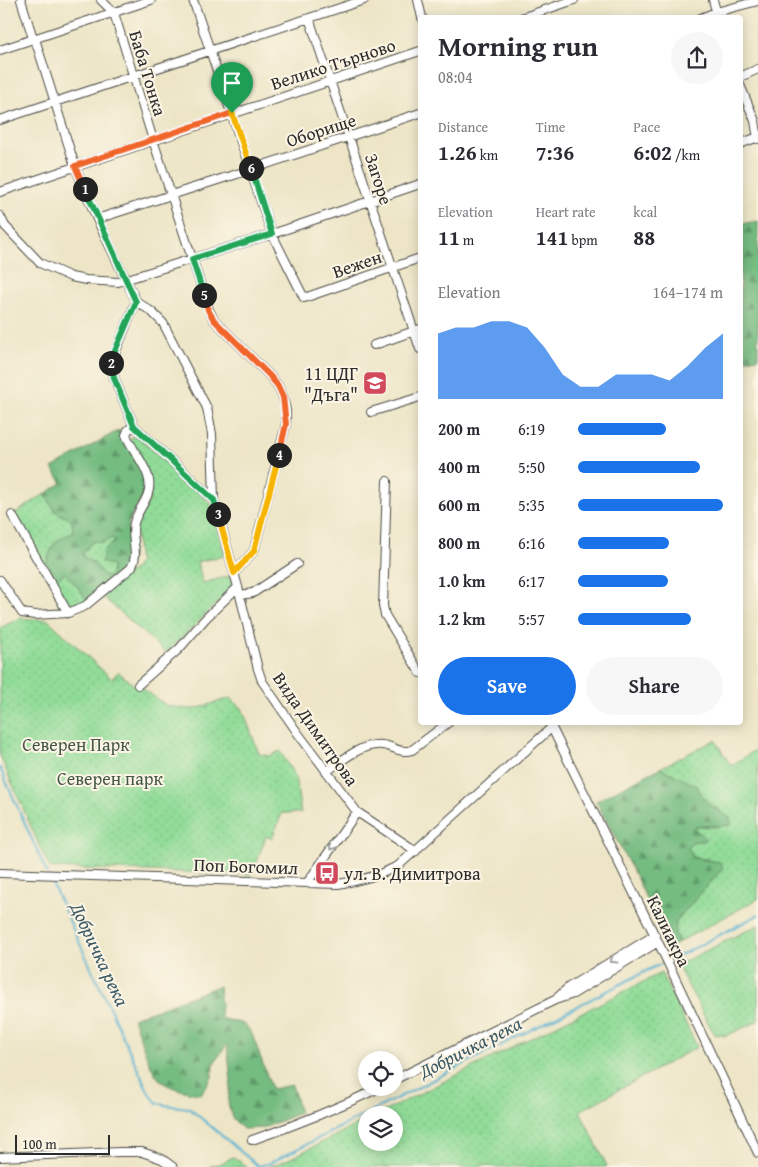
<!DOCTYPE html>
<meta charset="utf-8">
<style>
:root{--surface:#fff;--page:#f7f7f7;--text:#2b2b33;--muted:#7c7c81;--accent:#1a73e8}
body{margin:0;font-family:"Gentium Book Plus",serif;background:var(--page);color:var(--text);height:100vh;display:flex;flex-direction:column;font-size:19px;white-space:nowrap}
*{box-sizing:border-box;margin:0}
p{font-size:16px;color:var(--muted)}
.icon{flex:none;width:28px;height:28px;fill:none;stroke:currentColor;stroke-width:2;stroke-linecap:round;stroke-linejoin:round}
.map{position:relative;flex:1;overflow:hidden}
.details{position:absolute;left:418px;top:15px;width:325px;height:710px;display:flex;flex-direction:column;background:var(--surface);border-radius:5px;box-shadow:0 2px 12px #0003}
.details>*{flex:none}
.controls{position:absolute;left:358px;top:1051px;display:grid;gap:10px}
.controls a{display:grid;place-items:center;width:45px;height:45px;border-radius:50%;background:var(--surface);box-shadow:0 2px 12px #0003;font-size:25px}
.scale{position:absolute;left:15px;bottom:12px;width:95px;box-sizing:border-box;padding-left:5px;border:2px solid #2b2b2b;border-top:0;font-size:14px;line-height:18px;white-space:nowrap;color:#2b2b2b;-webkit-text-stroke:4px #fcf5e5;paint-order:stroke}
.pin{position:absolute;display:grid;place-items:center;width:42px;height:42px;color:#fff;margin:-51px -21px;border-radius:50% 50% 50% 0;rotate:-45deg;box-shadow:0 0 5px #0007}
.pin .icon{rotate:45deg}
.km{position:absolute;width:25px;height:25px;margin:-12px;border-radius:50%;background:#222;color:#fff;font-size:14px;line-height:25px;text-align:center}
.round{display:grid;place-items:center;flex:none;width:52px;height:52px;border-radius:26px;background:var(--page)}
.head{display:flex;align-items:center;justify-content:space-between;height:85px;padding:0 20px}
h1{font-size:28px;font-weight:800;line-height:38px}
.metrics{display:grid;grid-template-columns:repeat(3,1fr);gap:8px;height:85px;padding:5px 20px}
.metrics div{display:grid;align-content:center}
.metrics b{font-size:21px;font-weight:800}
.metrics small{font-size:14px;font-weight:400}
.metrics p{font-size:14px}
.chart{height:140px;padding:10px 20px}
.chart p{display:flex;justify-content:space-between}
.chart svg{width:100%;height:90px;margin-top:5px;fill:var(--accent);opacity:.7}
.action{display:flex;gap:10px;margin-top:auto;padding:10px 20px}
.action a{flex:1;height:58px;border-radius:30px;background:var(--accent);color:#fff;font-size:20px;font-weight:800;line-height:58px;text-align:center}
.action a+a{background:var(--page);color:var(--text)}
ul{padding:0 20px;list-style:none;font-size:16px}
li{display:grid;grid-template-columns:80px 60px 1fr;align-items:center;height:38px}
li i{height:12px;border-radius:6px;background:var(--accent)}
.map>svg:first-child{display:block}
.green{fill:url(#green-dots);stroke:#5e8462}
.forest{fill:url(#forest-firs);stroke:#507456;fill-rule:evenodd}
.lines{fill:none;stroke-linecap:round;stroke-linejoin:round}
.stream{stroke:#55b2d3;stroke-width:2}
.minor-casing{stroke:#484742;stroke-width:10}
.minor{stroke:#fff;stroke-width:8}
.oneway{stroke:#a0a0a0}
.split-1-casing{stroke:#fff;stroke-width:10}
.split-2-casing{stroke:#fff;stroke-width:10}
.split-3-casing{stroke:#fff;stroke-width:10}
.split-4-casing{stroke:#fff;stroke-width:10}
.split-5-casing{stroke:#fff;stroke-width:10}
.split-6-casing{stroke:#fff;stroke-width:10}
.split-7-casing{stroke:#fff;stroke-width:10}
.split-1{stroke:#f0652b;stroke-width:6}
.split-2{stroke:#22a559;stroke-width:6}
.split-3{stroke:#22a559;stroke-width:6}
.split-4{stroke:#f5b400;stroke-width:6}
.split-5{stroke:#f0652b;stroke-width:6}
.split-6{stroke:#22a559;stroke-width:6}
.split-7{stroke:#f5b400;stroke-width:6}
.labels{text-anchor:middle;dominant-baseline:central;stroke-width:4;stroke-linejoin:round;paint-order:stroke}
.street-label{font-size:18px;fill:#2b2b2b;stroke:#fcf5e5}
.poi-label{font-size:18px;fill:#2b2b2b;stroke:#fcf5e5;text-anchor:end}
.park-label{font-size:18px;fill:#445746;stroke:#fcf5e5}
.water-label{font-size:19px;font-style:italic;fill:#3a5a66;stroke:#fcf5e5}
</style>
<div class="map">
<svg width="758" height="1167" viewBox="0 0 758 1167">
<defs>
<pattern id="green-dots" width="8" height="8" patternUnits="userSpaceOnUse" patternTransform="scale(1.25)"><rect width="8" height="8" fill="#91dc98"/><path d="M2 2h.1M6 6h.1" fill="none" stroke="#7dbd83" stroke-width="1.8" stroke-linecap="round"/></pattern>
<pattern id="forest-firs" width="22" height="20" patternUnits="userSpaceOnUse" patternTransform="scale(1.25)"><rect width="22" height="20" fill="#74bc80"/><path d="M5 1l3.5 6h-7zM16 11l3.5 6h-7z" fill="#5f9969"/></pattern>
</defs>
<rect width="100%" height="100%" fill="#fcf5e5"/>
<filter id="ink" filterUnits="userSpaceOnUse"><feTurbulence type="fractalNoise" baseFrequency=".02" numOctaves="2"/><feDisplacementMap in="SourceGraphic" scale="10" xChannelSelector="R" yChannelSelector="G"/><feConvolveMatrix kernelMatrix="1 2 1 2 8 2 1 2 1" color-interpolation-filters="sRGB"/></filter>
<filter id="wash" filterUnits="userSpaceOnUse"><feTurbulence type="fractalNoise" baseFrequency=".0096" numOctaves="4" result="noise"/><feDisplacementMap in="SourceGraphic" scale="20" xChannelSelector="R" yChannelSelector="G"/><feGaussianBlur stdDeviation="1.12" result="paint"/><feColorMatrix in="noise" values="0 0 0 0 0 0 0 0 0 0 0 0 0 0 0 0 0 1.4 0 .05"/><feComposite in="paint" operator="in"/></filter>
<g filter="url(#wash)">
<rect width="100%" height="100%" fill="#ede5c6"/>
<path class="green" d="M137,435L210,503L225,555L197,562L203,583L230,576L233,588L166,653L102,596L136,567L139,562L135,527L150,499L130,439Z
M45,494L56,512L72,521L73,533C64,536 55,541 51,550C48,556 49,560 44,566L14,514Z
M112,538L115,539V542L108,564L113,566L111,573L108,578L104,577L94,563L85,559L82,553C88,549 89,544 94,541L102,543Z
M65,573L79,588L87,601L71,610L53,581Z
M20,618L48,620L112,679L118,672L134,685H138L167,706L187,709H195L230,698L242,708L259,754L270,756L280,751L295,776L301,813H282L272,839L266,836L254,870L251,874L51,868L48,865L0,756V628Z
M715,740L731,766L758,748V899L679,942L675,934L676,921L723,868L708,859L694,858L688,848L692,842L706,840L692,829L701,826L716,827L720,810L709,804L702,796L696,786L660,768Z
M758,925V1021L726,1036L714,1034L677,965Z
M661,973L697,1047L580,1111L607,1166L606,1167H493L485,1165L477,1167H269L287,1160L366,1120V1142H394V1115H377Z
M233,1157L248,1167H209L212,1165L220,1164Z"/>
<path class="forest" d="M758,221V358L740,360V224Z
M119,430C128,446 151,474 145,492C141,503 132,511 129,522C126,534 133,545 132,556C130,571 99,591 87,601L79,588L65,573L53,581L44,566C49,560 48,557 51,550C55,540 64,536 73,533L72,521L56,512L45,494L62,483L52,468ZM112,538L115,539V542L106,548L101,562L112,566L111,573L108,577L104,576L94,563L85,559L82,553C88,549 89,544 94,541L102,543Z
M660,768L697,786L702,796L709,804L730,818L731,825C718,827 705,824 693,828L701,834L706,840L692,842L688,847L694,858L720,862L723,868L676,921L675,934L679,942L669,948L637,879L596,801Z
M219,986L221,1005L220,1018L245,1024L252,1034L272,1089L292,1085L300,1113L263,1128L243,1129L232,1118L228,1102L231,1081L227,1044L214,1063L212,1077L201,1094C190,1093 168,1088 160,1080C149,1069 139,1034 133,1018Z"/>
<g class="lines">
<path class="stream" d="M0,768L47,873
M49,877L149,1093L156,1102L164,1105L189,1108L258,1166L268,1164L652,968L666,962
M671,960L758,915"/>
</g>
</g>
<g filter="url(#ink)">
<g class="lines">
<defs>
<path id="minor" d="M21,0L32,35L35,39L75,166L97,219L136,301L152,312L163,323L207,408L212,434L214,500L238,587L258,669L262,681L297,732L357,812L416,851
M101,0L114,13L153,140L209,310L214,320L269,375L278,386L283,397L286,411V424L254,551L234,573
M193,0L272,234L304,298L420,258
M418,0L422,18
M713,0L718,18
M309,18L420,349
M521,18L574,0
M701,18L716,12L758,1
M0,50L151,0
M740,77L758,69
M740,85L755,121L758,139
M0,120L364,0
M740,144L758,137
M231,176L420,113
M0,192L420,51
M0,216L5,226L40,263L71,277L86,280L118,282L272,234L420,184
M97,219L227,177
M136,301L112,361L114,378L134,426L214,500
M374,345L420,329
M371,412L420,397
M387,481L383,606L385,615L420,673
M12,515L68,613L85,606L131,568C140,554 130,538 134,523C138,508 152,497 149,480C146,464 132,450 126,435L128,430L134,426
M0,580L22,613L35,615L68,613
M240,595L253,593L297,564
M138,685L179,649L205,619L238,587
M549,722L658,942L758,1153
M326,772C341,761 362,743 382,745C393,746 400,754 412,750L449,722
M0,873L338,884C360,881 378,876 398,866L551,728
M307,883L357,812
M558,997L569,987L655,935
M394,1080L555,1000L573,994L658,942
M252,1140C296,1125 338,1108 379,1088
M0,1157L120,1152H142L162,1159L173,1167"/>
</defs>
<use href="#minor" class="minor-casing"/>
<use href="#minor" class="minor"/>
</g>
<defs><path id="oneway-chevron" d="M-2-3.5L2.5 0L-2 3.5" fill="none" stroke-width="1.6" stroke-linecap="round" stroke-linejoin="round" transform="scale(1.25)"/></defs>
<g class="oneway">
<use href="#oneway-chevron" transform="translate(332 847) rotate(126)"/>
<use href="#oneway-chevron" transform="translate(613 960) rotate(148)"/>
</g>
</g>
<g class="lines" filter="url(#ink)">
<defs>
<path id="split-1" d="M85,189L75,166L232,113"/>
<path id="split-2" d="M85,189L136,302L115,351L111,363"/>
<path id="split-3" d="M111,363L114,378L134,426L214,500L218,514"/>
<path id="split-4" d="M218,514L234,573L254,551L279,455"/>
<path id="split-5" d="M204,295L208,310L214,320L269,375L278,386L283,397L286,424L279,455"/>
<path id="split-6" d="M204,295L192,259L272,234L251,168"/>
<path id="split-7" d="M232,113L251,168"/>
</defs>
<use href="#split-1" class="split-1-casing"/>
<use href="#split-2" class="split-2-casing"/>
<use href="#split-3" class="split-3-casing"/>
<use href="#split-4" class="split-4-casing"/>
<use href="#split-5" class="split-5-casing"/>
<use href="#split-6" class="split-6-casing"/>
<use href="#split-7" class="split-7-casing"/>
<use href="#split-1" class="split-1"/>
<use href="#split-2" class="split-2"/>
<use href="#split-3" class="split-3"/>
<use href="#split-4" class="split-4"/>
<use href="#split-5" class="split-5"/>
<use href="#split-6" class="split-6"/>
<use href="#split-7" class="split-7"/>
</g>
<defs>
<symbol id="school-square" viewBox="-11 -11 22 22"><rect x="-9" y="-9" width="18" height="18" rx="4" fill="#d1495b" stroke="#fcf5e5"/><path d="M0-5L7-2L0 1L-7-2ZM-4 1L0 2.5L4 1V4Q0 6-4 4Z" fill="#fff"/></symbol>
<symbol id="bus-square" viewBox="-11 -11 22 22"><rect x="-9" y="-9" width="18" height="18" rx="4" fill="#d1495b" stroke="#fcf5e5"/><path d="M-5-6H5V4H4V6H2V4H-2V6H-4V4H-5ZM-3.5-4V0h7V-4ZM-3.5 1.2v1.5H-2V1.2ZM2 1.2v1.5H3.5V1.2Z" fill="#fff"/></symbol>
</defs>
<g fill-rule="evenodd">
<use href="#school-square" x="361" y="369" width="28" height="28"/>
<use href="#bus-square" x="313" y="859" width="28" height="28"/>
</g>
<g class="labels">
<g class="street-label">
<text transform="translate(333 64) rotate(-18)">Велико Търново</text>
<text transform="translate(148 73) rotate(73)">Баба Тонка</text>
<text transform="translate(321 130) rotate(-18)">Оборище</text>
<text transform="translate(379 179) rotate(72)">Загоре</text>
<text transform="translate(357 264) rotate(-19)">Вежен</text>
<text transform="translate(316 729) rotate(55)">Вида Димитрова</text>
<text transform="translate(246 866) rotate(2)">Поп Богомил</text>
<text transform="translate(669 931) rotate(64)">Калиакра</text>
</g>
<g class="poi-label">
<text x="358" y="373">11 ЦДГ<tspan x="358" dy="21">"Дъга"</tspan></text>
<text x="344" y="873" text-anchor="start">ул. В. Димитрова</text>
</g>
<g class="park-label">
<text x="76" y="744">Северен Парк</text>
<text x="110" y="778">Северен парк</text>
</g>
<g class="water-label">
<text transform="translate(100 954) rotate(65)">Добричка река</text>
<text transform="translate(470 1047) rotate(-27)">Добричка река</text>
</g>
</g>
</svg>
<div class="controls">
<a><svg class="icon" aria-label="locate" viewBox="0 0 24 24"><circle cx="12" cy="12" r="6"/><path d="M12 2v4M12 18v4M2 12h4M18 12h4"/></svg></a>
<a><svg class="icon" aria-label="layers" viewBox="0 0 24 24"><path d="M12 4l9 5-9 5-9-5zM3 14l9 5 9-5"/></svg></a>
</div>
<div class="scale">100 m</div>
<div class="pin" style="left:232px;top:113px;background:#1e9e55"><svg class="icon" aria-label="arrive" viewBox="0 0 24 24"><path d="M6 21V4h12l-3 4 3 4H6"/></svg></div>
<b class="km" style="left:85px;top:189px">1</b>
<b class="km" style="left:111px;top:363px">2</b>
<b class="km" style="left:218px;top:514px">3</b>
<b class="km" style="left:279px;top:455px">4</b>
<b class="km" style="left:204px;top:295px">5</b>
<b class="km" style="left:251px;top:168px">6</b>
<section class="details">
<div class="head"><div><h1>Morning run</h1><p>08:04</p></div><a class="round"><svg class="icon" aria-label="share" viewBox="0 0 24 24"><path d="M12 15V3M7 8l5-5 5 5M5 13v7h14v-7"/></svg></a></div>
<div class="metrics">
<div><p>Distance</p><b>1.26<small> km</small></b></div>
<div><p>Time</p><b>7:36</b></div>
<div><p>Pace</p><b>6:02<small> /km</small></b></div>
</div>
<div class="metrics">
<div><p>Elevation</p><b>11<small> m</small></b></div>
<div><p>Heart rate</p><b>141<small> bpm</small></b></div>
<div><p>kcal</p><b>88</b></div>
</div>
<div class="chart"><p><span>Elevation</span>164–174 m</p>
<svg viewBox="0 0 160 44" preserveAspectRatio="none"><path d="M0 44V12L10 9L20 9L30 6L40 6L50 9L60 19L70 32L80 38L90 38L100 32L110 32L120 32L130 35L140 28L150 19L160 12V44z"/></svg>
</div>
<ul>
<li><b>200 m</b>6:19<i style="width:61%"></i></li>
<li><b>400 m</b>5:50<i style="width:84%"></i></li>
<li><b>600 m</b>5:35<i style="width:100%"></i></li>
<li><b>800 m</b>6:16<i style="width:63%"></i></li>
<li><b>1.0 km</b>6:17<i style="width:62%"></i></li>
<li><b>1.2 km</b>5:57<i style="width:78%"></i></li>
</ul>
<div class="action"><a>Save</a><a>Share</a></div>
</section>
</div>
